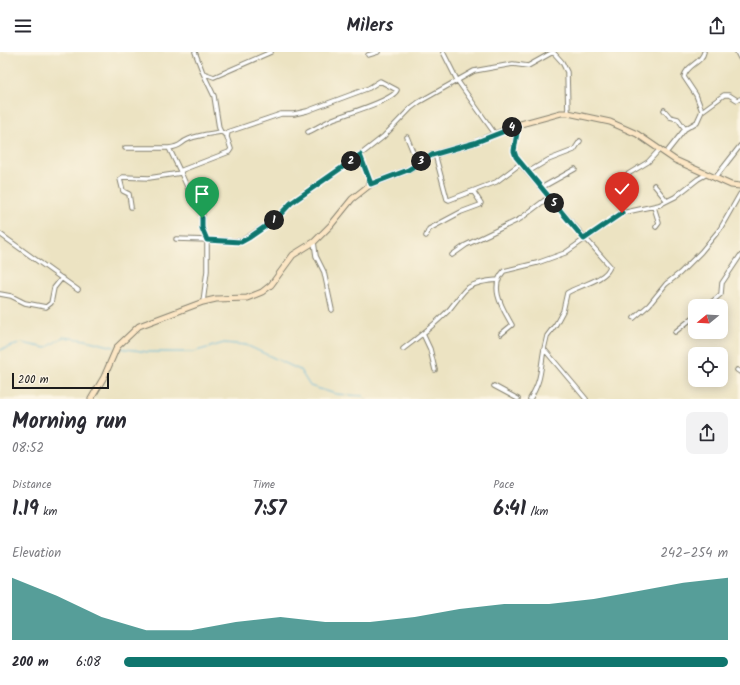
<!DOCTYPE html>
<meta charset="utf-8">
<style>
:root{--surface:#fff;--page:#f2f2f3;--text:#2b2b33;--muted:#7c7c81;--accent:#0f766e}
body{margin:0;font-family:Kalam,sans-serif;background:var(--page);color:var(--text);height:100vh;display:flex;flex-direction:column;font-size:15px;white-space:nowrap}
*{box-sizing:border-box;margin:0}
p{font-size:13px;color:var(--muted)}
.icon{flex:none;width:22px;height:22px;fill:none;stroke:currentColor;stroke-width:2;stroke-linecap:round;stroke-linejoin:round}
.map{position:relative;height:347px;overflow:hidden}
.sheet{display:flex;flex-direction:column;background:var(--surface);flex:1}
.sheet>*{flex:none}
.needle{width:26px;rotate:252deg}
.tools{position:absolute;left:688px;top:247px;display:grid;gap:8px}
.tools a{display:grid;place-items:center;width:40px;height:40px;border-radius:8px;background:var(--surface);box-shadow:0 2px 10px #0003;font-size:20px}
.scale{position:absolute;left:12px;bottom:10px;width:97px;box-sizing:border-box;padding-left:4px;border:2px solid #1c1c1c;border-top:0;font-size:11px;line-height:14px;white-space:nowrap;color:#1c1c1c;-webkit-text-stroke:3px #fcf5e5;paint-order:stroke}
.pin{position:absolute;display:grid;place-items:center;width:34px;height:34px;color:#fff;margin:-41px -17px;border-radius:50% 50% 50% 0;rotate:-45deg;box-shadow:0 0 4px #0007}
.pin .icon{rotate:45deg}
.km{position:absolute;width:20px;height:20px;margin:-10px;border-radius:50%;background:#222;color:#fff;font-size:11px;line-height:20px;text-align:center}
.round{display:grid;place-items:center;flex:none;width:42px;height:42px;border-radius:8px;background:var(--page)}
.headline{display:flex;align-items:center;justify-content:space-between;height:68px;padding:0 12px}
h1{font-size:22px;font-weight:600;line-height:30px}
.metrics{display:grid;grid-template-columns:repeat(3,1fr);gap:6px;height:68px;padding:4px 12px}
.metrics div{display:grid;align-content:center}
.metrics b{font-size:20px;font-weight:600}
.metrics small{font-size:11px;font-weight:400}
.metrics p{font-size:11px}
.chart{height:112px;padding:8px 12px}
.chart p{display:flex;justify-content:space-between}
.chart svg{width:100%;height:72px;margin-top:4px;fill:var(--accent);opacity:.7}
ul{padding:0 12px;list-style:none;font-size:13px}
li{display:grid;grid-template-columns:64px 48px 1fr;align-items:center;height:30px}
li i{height:10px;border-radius:5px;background:var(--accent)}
header{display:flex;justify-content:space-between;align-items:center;height:52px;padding:0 12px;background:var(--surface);font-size:18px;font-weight:600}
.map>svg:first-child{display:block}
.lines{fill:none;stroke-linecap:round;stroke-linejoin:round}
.stream{stroke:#5eb5db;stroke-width:1}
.street-casing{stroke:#84806f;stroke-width:5.5}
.secondary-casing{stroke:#84806f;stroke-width:7}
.street{stroke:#fff;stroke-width:3.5}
.secondary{stroke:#fce6c4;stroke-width:5}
.route-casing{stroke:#fff;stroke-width:8}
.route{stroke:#0f766e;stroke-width:5}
</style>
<header><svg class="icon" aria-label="menu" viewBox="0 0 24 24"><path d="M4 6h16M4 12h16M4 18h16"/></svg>Milers<svg class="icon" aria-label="share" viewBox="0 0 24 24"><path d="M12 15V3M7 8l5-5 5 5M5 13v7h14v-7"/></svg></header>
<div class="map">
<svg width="740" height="347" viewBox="0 0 740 347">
<rect width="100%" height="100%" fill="#fcf5e5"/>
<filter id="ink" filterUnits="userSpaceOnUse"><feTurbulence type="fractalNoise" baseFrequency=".025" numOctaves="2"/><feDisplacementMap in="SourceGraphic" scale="8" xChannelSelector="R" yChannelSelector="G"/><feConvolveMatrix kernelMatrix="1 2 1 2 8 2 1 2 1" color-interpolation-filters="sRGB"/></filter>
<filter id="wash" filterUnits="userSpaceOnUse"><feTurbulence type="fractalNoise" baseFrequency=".012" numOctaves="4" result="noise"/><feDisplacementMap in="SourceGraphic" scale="16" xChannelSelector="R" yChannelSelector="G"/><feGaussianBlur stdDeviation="0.9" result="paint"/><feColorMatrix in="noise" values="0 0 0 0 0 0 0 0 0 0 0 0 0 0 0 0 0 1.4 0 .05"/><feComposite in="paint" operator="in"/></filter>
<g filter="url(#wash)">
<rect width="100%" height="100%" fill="#ece3c2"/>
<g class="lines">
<path class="stream" d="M119,296L148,300H193L224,291L246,293L300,318L310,334L336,342L363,344L366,347
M0,298L22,291L46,296L63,285L86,288L114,295"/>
</g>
</g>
<g filter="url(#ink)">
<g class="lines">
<defs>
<path id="street" d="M195,0L203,21
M443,0L457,28L495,82
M553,0L562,10L567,20L568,61
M737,0L740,6
M368,3L378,0
M664,58L670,65L678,67L685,77
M702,59L724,43H729L737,48L740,47
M517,73L514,99L520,112L610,214C607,228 577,234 567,241L563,259L556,272L547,284L544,297
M227,83L221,80L219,76L214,44L203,21L214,25L271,0
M407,85L415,105L420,109
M125,96H169L181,121L149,126L123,125L120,127L123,139L129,142L131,155
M169,96C183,94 179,91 189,87C199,83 210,82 221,80
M666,101L685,77L697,70L702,59L696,43L684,25C686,13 702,11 704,0
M435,102L447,147L449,148L496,130L520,112
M360,103L371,132
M528,120L548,108L574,98L580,89
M715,126L740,94
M613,131L648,110L660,97
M654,133L667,149
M541,136L575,117
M654,155L659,171L656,175
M0,182L78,238
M426,184L429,177L461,160L480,153L481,151L473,139
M176,187L241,189L276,167L291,151L360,103L383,85L411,56L419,50L474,19L513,12L528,14L553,0
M314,190L316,204L324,220L332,258
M452,203L466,193L520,167L549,145
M0,242L11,244L25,251L46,255L51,251L54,236L62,226
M203,250L207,219V188L202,176L203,155L200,149L189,139L181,121L182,118L229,100L231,97L227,85L228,80L281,62H294L307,59L369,36L380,29L397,38C393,49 345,62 333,67C324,71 317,76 308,80
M707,254L721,242L722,231L740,204
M634,266L649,253L666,232L680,221L701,200L720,177L740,142
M675,280L695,264
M423,282L430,297L435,318
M501,282L512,273C504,258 488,236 504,219L537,211L565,201L622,161L659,153L675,145L698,127L707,122
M403,297C419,285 434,273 448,259C454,252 460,243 466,237C475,230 488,229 499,228
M737,318L740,320
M494,334L518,347
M530,347C542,327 540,319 544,297L586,347"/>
<path id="secondary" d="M91,347L104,325L117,295L139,274L203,250L216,247L247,246L262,240L271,233L293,203L314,190L331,173L352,147L371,132L408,118L432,103L474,91L517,73L561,61H568L610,70L637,82L675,108L731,133L740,134"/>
</defs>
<use href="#street" class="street-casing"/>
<use href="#secondary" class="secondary-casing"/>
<use href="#street" class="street"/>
<use href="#secondary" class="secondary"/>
</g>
</g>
<g class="lines" filter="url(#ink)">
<defs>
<path id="route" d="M202,166V176L207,188L241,190L250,185L276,167L291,151L360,103L371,132L408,118L432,103L474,91L518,74L514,99L516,105L584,187L622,161"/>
</defs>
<use href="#route" class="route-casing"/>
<use href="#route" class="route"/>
</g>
</svg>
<div class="tools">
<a><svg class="needle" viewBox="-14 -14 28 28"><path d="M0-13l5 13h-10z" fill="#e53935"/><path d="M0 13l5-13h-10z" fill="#7c7c81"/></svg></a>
<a><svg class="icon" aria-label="locate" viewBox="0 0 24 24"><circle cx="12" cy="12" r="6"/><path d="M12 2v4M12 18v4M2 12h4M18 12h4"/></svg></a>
</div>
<div class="scale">200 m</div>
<div class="pin" style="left:202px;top:166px;background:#1e9e55"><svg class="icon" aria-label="arrive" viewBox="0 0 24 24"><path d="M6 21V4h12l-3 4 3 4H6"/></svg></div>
<div class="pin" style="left:622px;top:161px;background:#d93025"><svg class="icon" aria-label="check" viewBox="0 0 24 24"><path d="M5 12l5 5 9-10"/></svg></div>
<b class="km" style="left:274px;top:168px">1</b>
<b class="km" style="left:351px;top:109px">2</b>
<b class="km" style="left:421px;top:109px">3</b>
<b class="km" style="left:512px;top:75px">4</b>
<b class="km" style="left:554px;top:151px">5</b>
</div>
<section class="sheet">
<div class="headline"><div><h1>Morning run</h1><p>08:52</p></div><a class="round"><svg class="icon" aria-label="share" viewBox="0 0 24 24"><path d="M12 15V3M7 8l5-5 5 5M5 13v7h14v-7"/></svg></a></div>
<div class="metrics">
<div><p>Distance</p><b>1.19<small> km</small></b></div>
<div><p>Time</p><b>7:57</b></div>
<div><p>Pace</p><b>6:41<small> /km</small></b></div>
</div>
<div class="chart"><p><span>Elevation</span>242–254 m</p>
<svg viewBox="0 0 160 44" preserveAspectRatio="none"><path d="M0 44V6L10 17L20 30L30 38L40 38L50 33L60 30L70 33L80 33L90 30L100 25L110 22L120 22L130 19L140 14L150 9L160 6V44z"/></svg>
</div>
<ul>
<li><b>200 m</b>6:08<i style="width:100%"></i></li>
</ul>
</section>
